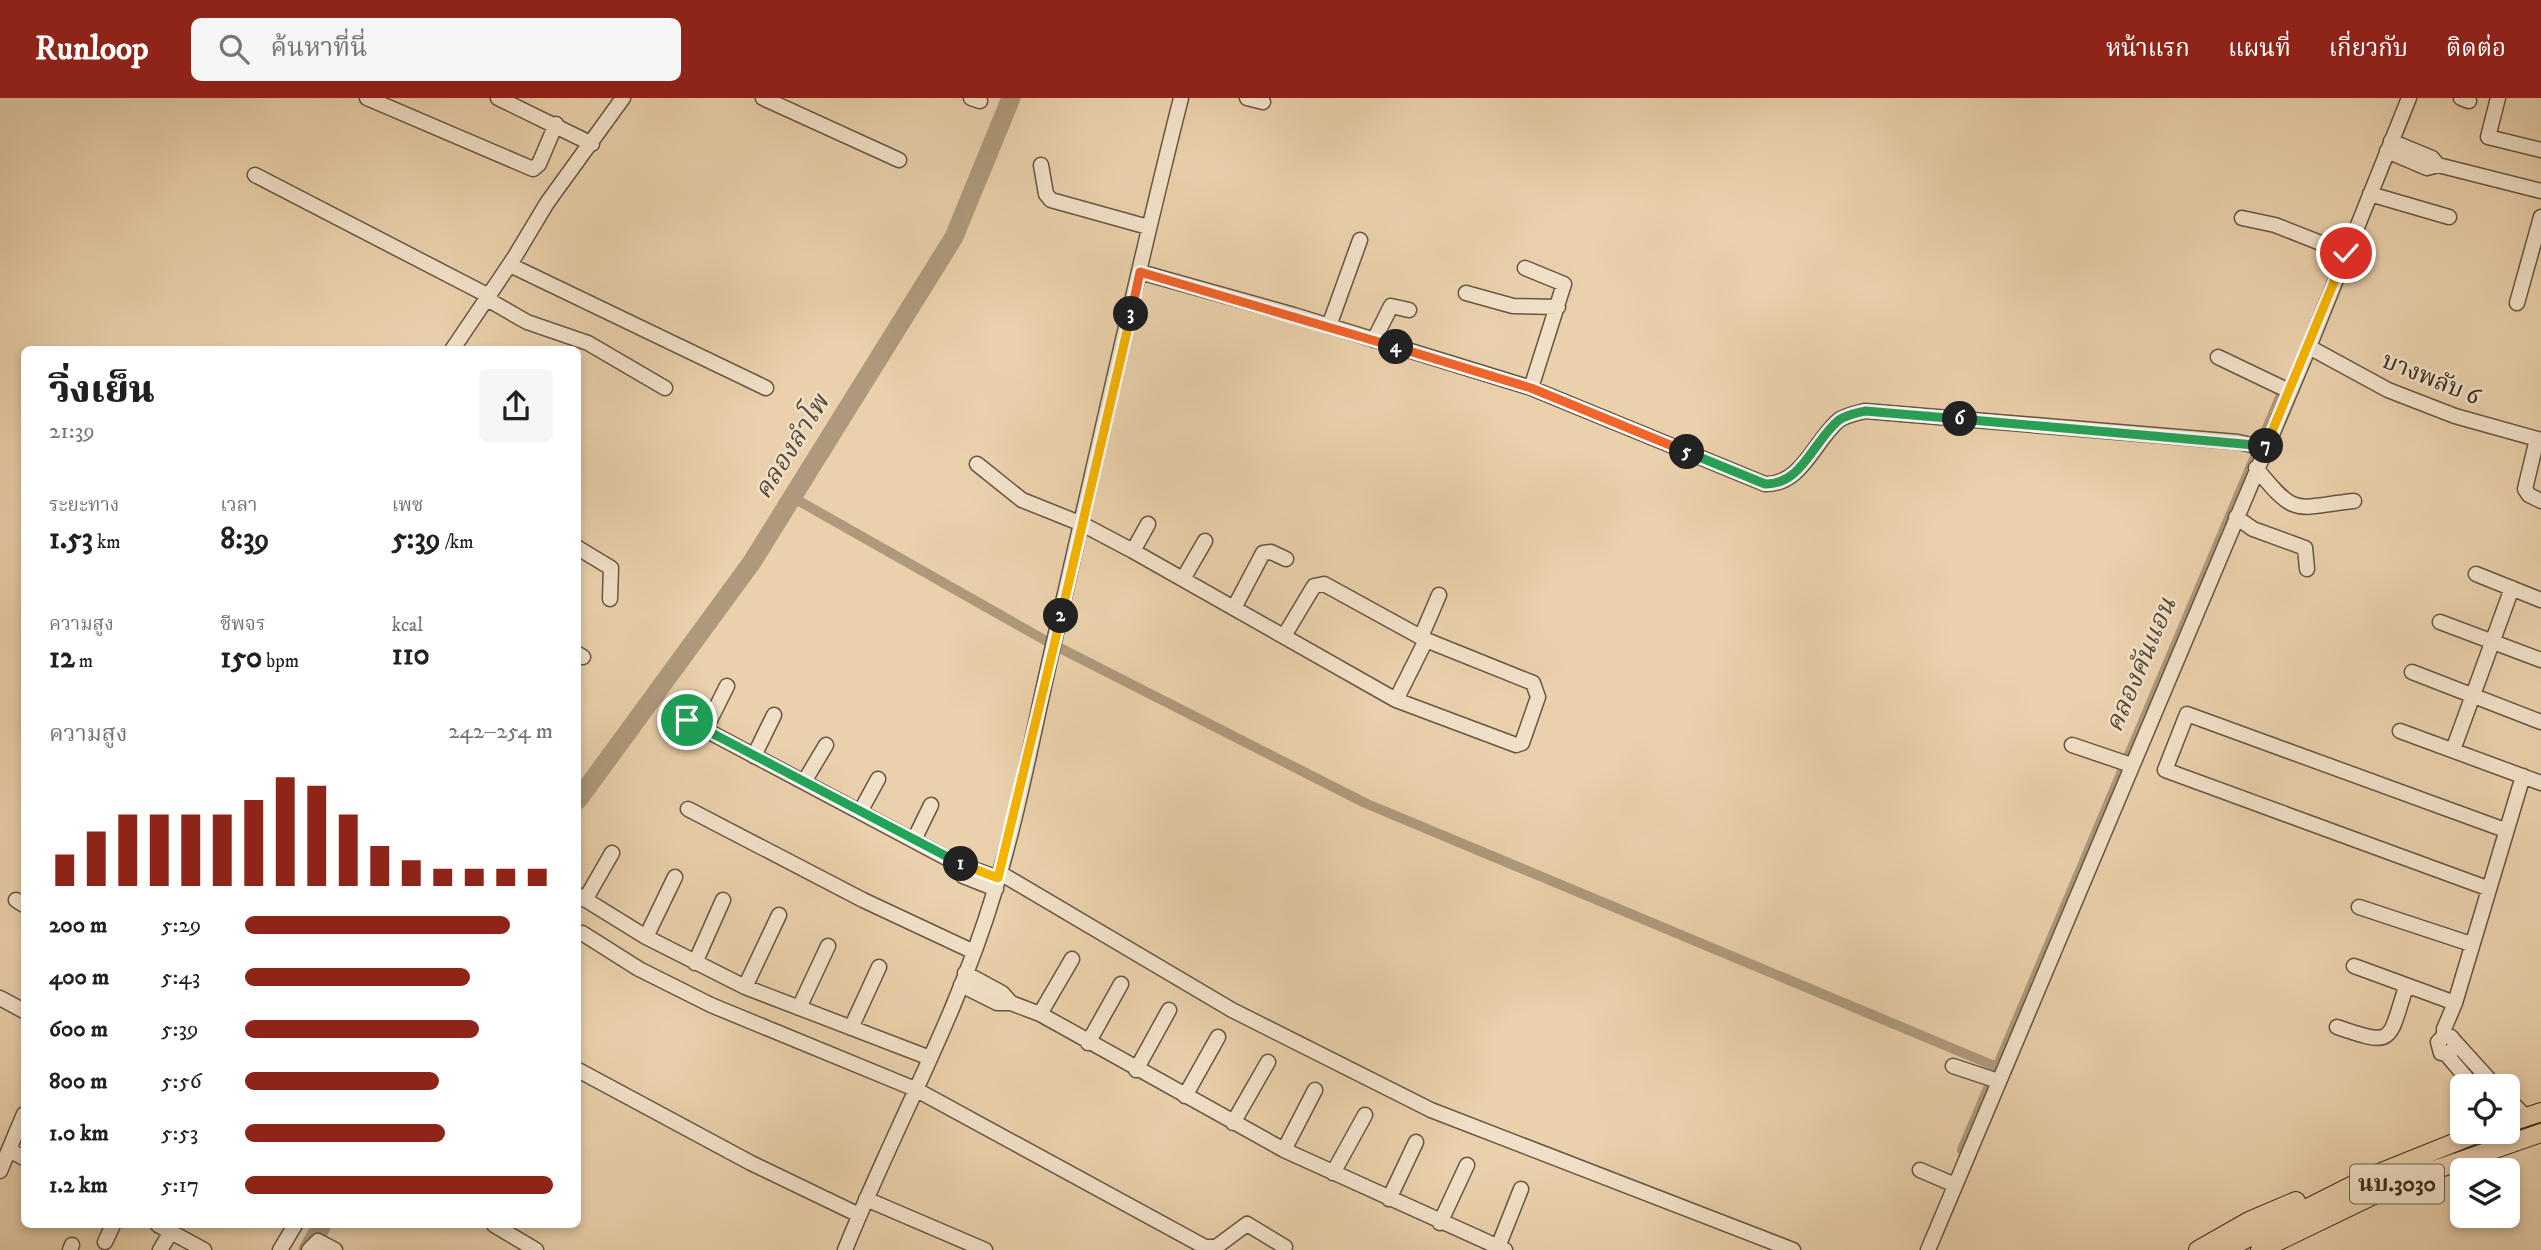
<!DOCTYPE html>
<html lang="th">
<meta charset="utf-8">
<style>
:root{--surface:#fff;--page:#f6f6f6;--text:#202124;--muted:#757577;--accent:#8f2418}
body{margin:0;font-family:"IM FELL DW Pica","Noto Serif Thai",serif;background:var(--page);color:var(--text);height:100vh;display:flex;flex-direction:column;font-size:26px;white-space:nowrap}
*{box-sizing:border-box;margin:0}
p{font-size:23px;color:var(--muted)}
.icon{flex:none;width:38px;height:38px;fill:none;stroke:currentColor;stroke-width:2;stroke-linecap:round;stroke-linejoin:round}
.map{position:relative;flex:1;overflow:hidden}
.sheet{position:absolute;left:21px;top:248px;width:560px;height:882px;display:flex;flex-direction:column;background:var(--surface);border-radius:10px;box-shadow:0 4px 10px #0003}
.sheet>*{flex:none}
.buttons{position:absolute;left:2450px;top:976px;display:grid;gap:14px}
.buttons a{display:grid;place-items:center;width:70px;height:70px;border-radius:10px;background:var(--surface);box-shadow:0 4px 10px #0003;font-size:35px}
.pin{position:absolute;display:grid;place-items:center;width:60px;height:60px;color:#fff;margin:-30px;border:4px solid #fff;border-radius:50%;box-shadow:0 2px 7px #0007}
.km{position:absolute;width:35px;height:35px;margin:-18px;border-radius:50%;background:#222;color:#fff;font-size:19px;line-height:35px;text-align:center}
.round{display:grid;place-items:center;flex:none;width:74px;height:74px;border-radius:10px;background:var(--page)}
.head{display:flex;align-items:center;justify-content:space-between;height:119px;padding:0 28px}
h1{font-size:38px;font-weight:800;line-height:52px}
.stats{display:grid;grid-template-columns:repeat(3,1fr);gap:10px;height:119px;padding:7px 28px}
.stats div{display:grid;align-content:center}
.stats b{font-size:30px;font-weight:800}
.stats small{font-size:19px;font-weight:400}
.stats p{font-size:19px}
.chart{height:196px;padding:14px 28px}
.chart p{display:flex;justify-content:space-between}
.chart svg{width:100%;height:126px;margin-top:7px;stroke:var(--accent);stroke-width:6}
ul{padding:0 28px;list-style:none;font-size:23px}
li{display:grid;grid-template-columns:112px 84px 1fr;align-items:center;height:52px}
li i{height:18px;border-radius:9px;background:var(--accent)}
header{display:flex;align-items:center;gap:42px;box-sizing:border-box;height:98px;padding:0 35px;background:var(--accent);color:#fff}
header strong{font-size:33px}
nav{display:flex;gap:38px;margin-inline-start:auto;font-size:24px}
.search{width:490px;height:63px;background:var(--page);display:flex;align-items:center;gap:18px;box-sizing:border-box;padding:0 24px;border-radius:10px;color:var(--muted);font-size:26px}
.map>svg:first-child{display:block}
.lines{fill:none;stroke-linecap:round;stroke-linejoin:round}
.canal{stroke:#ae997c;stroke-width:10}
.river{stroke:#ae997c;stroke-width:19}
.minor-casing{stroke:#655643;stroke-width:17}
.major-casing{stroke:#392e20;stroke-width:20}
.minor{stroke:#f1e0c8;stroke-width:14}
.major{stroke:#ead0ab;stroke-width:18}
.split-1-casing{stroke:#fff;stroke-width:14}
.split-2-casing{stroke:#fff;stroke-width:14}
.split-3-casing{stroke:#fff;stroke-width:14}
.split-4-casing{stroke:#fff;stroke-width:14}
.split-5-casing{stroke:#fff;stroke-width:14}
.split-6-casing{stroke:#fff;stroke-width:14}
.split-7-casing{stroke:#fff;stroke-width:14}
.split-8-casing{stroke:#fff;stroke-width:14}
.split-1{stroke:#22a559;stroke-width:9}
.split-2{stroke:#f5b400;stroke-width:9}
.split-3{stroke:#f5b400;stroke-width:9}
.split-4{stroke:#f0652b;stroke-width:9}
.split-5{stroke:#f0652b;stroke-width:9}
.split-6{stroke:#22a559;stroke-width:9}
.split-7{stroke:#22a559;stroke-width:9}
.split-8{stroke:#f5b400;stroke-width:9}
.labels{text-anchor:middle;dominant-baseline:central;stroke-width:5;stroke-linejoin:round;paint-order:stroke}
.shield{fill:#f1e0c8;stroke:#706352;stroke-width:2}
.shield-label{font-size:23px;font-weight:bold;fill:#392e20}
.street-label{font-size:24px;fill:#392e20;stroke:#f1e0c8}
.water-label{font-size:26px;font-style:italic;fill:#564937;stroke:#f1e0c8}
</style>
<header>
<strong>Runloop</strong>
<div class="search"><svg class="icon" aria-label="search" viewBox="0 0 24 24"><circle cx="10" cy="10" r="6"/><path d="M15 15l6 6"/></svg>ค้นหาที่นี่</div>
<nav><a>หน้าแรก</a><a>แผนที่</a><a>เกี่ยวกับ</a><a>ติดต่อ</a></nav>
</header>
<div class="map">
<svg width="2541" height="1152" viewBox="0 0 2541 1152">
<rect width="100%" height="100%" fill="#ead0ab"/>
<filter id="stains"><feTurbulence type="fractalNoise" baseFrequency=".00286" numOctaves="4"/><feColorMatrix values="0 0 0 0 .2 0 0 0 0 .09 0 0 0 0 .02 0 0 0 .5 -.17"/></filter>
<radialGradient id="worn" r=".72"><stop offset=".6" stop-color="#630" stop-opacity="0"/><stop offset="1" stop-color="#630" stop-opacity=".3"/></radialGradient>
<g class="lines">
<path class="canal" d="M792,399L1048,544L1365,705L1997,969
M1962,1052L2281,297"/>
<path class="river" d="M578,702L752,464L954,139L1011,0
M308,1152L322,1127"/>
<defs>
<path id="minor" d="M367,0L533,71L539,66L556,26
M498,0L592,46
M763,0L899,62
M971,0L980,3
M1247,0L1263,4
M2461,0L2469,3
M2498,0L2488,39L2541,52
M2391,43L2432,60L2438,67
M2387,53L2427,70L2438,67L2541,93
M1041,67L1046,96L1051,102L1148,129
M255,77L489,198
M2370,96L2449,119
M2242,120L2275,127L2346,155
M510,167L766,290
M1525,170L1564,186L1531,290
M1140,174L1294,217L1531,290L1765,386C1802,387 1814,343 1839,322C1846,317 1857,315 1865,313L2238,344L2265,350
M1466,195L1513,208L1558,209
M487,201L527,224L588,245L665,290
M2517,205L2541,119
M1329,228L1360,142
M1374,242L1391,208L1409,212
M2309,249L2388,292L2455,318L2541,342
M452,252L514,160L547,105L623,0
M2218,259L2289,293
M2537,341L2525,391L2529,397L2541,403
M977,366L1022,402L1082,426L1133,453L1396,602L1516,647L1522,645L1538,599L1533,585L1426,542L1324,486L1314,488L1284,538
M2256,370C2297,421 2295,409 2354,403
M2236,419L2253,431L2305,450L2307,471
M578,450L611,470L610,501
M1133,453L1148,426
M2476,476L2541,502
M1183,481L1205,443
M1234,510L1263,455L1271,454L1286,461
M2440,524L2541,562
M1421,539L1439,497
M578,556L583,559
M2412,574L2541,624
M1396,602L1426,542
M687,622L954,764
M705,632L727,588
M2400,633L2541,685
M2072,647L2131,667
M2453,652L2512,490
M754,658L774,617
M804,684L826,647
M688,711L863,802L974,854
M860,714L878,681
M914,742L931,707
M1000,775L1232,912L1431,1012L1793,1152
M2487,790L2165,672L2187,616L2505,732
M996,791L963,778L954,764L998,780
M578,797L646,839L745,889L930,960
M16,802L24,807
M585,802L612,755
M2359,809L2471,846
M582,835L639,871L711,907L915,991L1205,1149H1216L1247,1126L1285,1149
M646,839L675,779
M695,865L723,802
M2354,868L2455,905
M961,887L997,905H1011L1002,895L965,875
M745,889L779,817
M0,900L24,913
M1011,905L1040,916L1284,1052L1505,1152
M799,910L828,848
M1040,916L1072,861
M2337,929C2395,949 2388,944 2406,889
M851,930L879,869
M2444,938L2451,939L2456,945L2450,956L2441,955L2438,944L2444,938V931L2455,905L2523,678
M1088,945L1121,886
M2456,945L2496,989
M2447,957L2474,989
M1953,968L1998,983
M578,972L751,1065L859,1117
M1136,972L1169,912
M1185,998L1218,939
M2508,1001L2526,1019
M1233,1025L1268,964
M9,1052L24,1060
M1284,1052L1315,992
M1920,1072L1955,1087
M0,1073L24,1016
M1333,1075L1365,1017
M866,1101L985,1152
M1389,1101L1416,1044
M1440,1125L1467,1067
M158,1127L204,1152
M494,1127L536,1152
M105,1144L113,1127
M1498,1149L1521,1091
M70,1152L72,1147
M160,1152L171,1134
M280,1152L295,1127
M309,1152L318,1143L335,1152
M845,1152C893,1032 957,919 994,795C1019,714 1034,630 1053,548C1095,365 1135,182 1181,0
M1928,1152L2309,249L2409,0"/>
<path id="major" d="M2508,1025L2541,1014
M2198,1152L2249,1123L2296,1103
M2224,1152L2369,1079L2481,1034
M2260,1152L2403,1083L2541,1035"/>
</defs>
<use href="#minor" class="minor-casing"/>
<use href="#major" class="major-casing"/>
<use href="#minor" class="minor"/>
<use href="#major" class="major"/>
</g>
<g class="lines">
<defs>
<path id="split-1" d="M687,622L961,766"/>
<path id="split-2" d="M961,766L998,780L1061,518"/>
<path id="split-3" d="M1061,518L1131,216"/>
<path id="split-4" d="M1131,216L1140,174L1396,249"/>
<path id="split-5" d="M1396,249L1531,290L1687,354"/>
<path id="split-6" d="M1687,354L1765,386C1802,387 1813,343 1839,322C1846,317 1857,315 1865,313L1960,321"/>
<path id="split-7" d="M1960,321L2266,348"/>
<path id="split-8" d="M2266,348L2346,155"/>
</defs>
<use href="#split-1" class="split-1-casing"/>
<use href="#split-2" class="split-2-casing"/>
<use href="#split-3" class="split-3-casing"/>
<use href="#split-4" class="split-4-casing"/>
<use href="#split-5" class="split-5-casing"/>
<use href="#split-6" class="split-6-casing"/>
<use href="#split-7" class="split-7-casing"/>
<use href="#split-8" class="split-8-casing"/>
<use href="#split-1" class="split-1"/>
<use href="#split-2" class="split-2"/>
<use href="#split-3" class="split-3"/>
<use href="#split-4" class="split-4"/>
<use href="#split-5" class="split-5"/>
<use href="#split-6" class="split-6"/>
<use href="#split-7" class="split-7"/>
<use href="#split-8" class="split-8"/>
</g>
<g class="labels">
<rect class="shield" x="2350" y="1066.5" width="94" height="39" rx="5"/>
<g class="shield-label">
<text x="2397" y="1086">นบ.3030</text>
</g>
<g class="street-label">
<text transform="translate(2431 281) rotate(22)">บางพลับ 6</text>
</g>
<g class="water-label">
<text transform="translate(792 349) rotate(-58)">คลองลำโพ</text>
<text transform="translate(2141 567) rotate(-67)">คลองคันแอน</text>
</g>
</g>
<rect width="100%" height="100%" filter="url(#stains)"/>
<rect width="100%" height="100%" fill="url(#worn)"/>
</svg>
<div class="buttons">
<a><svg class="icon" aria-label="locate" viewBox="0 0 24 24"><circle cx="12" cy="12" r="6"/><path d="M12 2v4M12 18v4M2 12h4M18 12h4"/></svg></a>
<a><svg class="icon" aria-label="layers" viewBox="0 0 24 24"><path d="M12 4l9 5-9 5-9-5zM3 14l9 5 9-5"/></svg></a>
</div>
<div class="pin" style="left:687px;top:622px;background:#1e9e55"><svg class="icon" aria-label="arrive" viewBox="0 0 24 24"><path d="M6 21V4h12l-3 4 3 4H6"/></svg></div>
<div class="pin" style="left:2346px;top:155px;background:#d93025"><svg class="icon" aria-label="check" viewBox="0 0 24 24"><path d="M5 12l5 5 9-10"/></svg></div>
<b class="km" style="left:961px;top:766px">1</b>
<b class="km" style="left:1061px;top:518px">2</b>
<b class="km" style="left:1131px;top:216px">3</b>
<b class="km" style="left:1396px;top:249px">4</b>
<b class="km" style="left:1687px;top:354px">5</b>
<b class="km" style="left:1960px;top:321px">6</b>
<b class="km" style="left:2266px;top:348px">7</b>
<section class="sheet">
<div class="head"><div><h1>วิ่งเย็น</h1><p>21:39</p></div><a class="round"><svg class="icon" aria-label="share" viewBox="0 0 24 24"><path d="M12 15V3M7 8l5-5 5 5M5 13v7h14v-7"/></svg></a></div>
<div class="stats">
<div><p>ระยะทาง</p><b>1.53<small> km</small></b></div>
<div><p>เวลา</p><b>8:39</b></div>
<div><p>เพซ</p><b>5:39<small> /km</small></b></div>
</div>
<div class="stats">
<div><p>ความสูง</p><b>12<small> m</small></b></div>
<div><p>ชีพจร</p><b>150<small> bpm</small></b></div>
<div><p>kcal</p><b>110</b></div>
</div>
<div class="chart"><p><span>ความสูง</span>242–254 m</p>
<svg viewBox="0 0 160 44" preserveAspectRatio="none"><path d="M5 44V33M15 44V25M25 44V19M35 44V19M45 44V19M55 44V19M65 44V14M75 44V6M85 44V9M95 44V19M105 44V30M115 44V35M125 44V38M135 44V38M145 44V38M155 44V38"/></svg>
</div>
<ul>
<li><b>200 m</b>5:29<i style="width:86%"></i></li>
<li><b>400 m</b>5:43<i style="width:73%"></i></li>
<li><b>600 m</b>5:39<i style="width:76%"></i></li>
<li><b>800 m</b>5:56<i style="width:63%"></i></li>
<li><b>1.0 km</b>5:53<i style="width:65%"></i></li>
<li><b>1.2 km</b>5:17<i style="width:100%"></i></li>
</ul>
</section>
</div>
